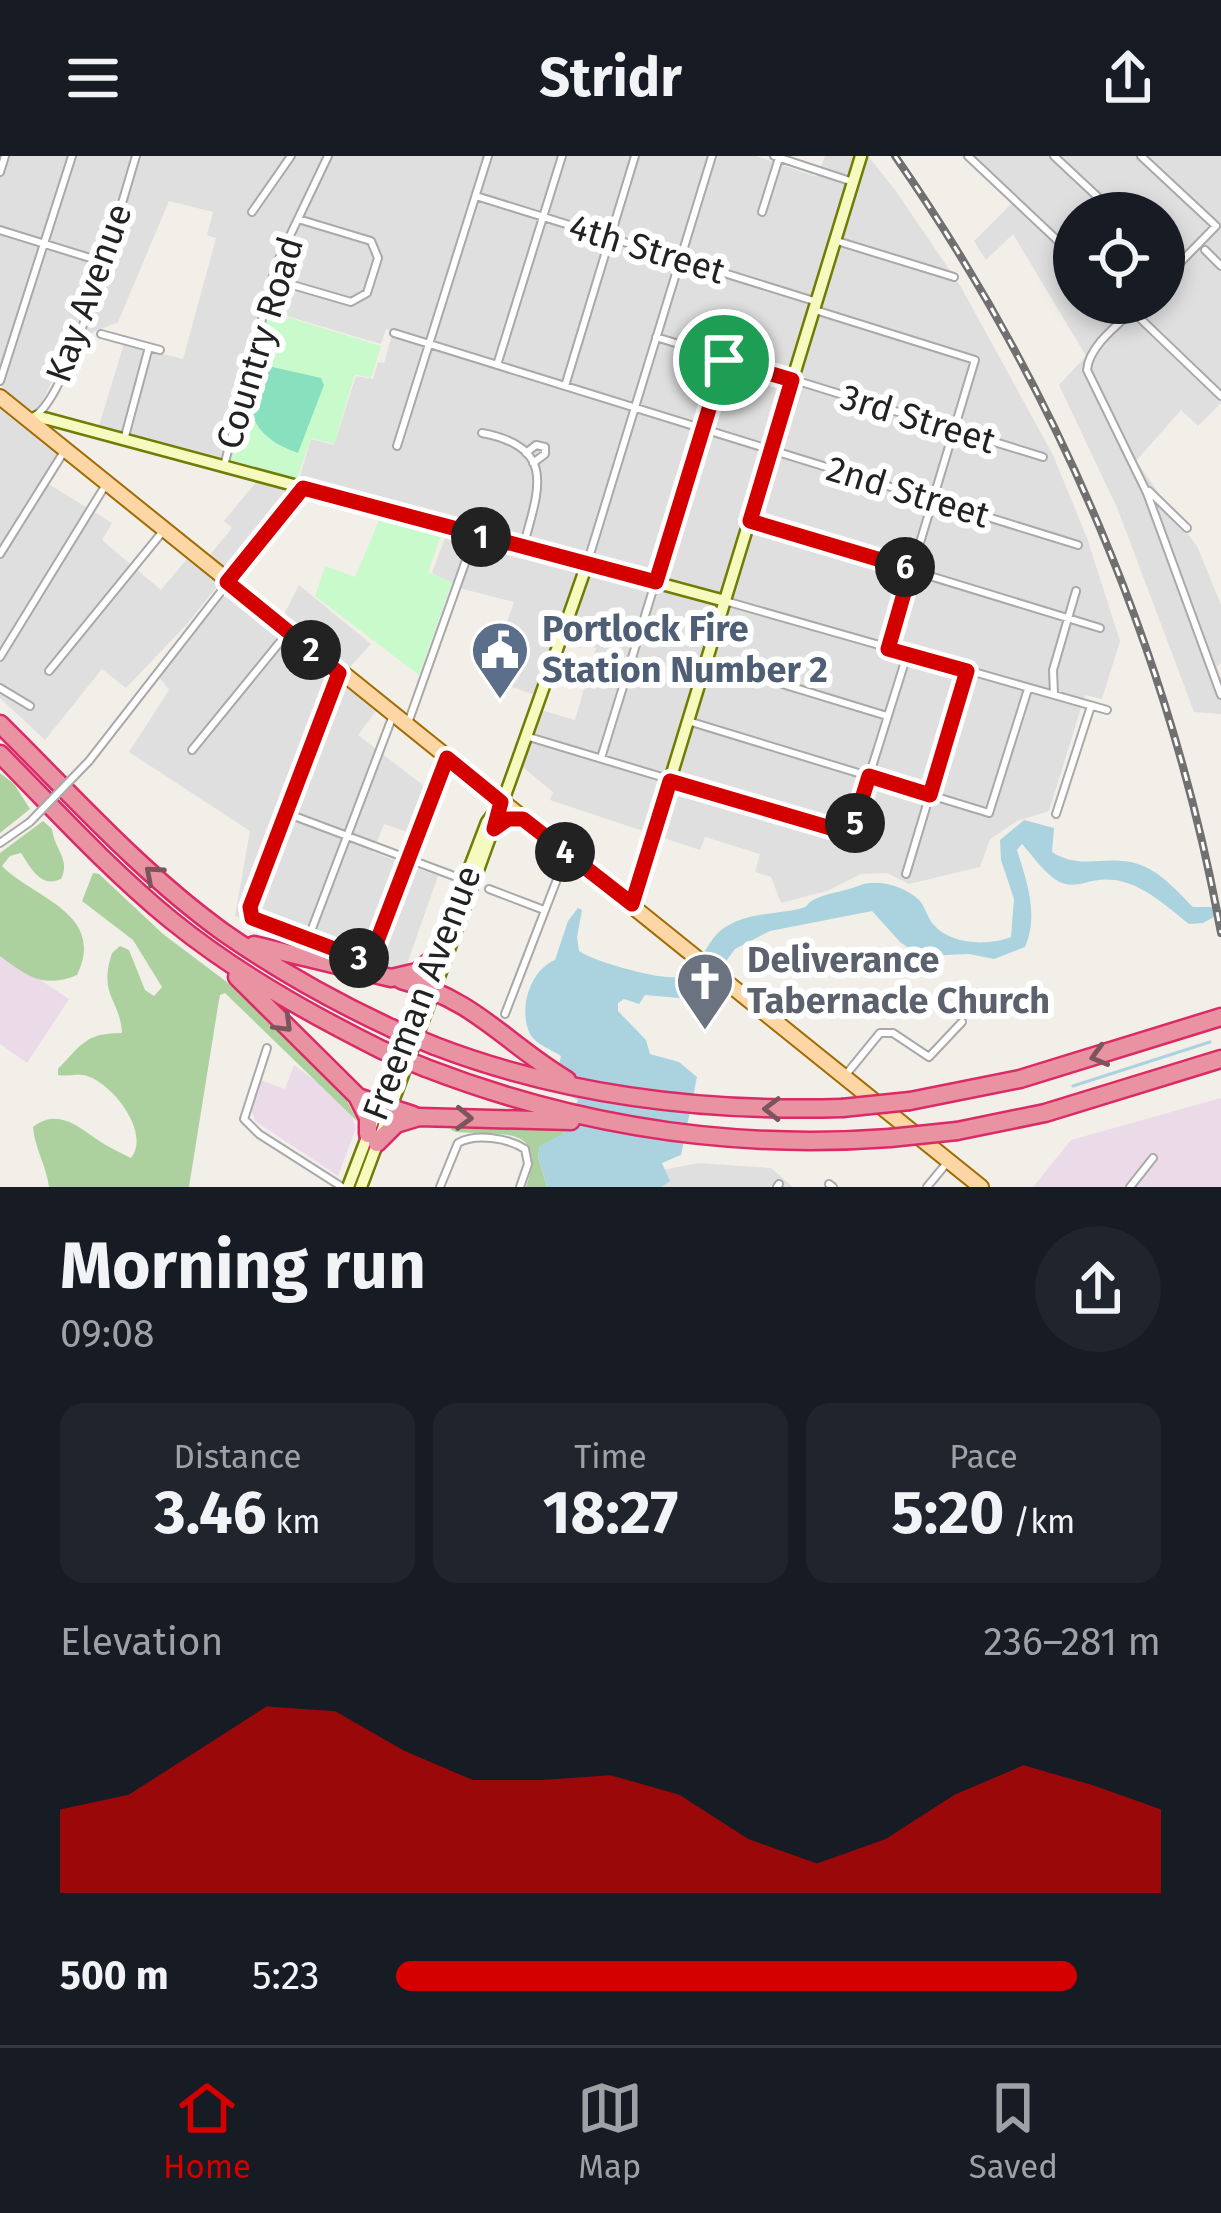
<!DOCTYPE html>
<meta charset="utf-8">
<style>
:root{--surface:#171b24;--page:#20242c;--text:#f1f3f6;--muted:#9ea1a6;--line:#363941;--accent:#d40000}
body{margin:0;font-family:"Fira Sans",sans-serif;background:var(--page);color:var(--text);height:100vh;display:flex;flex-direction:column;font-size:45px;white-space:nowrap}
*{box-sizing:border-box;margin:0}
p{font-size:39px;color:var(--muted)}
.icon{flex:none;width:66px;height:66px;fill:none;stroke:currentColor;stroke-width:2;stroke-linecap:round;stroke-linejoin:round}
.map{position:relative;height:1031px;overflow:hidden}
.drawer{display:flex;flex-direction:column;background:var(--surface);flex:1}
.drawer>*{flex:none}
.fabs{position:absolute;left:1053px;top:36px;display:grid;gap:24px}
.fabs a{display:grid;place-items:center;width:132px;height:132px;border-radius:50%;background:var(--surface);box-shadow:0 6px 18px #0003;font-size:60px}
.pin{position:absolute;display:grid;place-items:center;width:102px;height:102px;color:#fff;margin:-51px;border:6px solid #fff;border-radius:50%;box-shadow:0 3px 12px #0007}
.km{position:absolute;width:60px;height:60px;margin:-30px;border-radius:50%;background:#222;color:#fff;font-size:33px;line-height:60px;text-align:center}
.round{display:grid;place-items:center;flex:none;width:126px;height:126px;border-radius:63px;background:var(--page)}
.overview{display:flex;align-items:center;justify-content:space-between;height:204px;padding:0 60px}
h1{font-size:66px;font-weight:700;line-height:90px}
.stats{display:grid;grid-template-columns:repeat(3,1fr);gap:18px;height:204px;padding:12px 60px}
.stats div{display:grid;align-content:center;border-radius:24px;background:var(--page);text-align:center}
.stats b{font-size:60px;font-weight:700}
.stats small{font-size:33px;font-weight:400}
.stats p{font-size:33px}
.chart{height:336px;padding:24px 60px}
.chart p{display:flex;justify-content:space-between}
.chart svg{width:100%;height:216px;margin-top:12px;fill:var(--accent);opacity:.7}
ul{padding:0 60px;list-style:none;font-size:39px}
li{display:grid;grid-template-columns:192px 144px 1fr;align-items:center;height:90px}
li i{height:30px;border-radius:15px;background:var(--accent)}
header{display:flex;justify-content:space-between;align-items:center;height:156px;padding:0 60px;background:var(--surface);font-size:54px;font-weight:700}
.dock{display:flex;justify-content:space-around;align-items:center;height:168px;border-top:3px solid var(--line);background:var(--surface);font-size:33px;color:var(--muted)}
.dock a{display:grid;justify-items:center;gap:6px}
.dock .current{color:var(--accent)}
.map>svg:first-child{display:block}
.residential{fill:#e0dfdf;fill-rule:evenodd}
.industrial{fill:#ebdbe8}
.forest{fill:#add19e}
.park{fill:#c8facc}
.pitch{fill:#88e0be}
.water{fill:#aad3df}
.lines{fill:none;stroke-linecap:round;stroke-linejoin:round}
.stream{stroke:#aad3df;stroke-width:3}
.street-casing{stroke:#a9a9a9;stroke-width:10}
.secondary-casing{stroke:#707d05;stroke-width:15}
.primary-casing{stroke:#a06b00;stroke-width:18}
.highway-casing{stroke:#dc2a67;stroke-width:21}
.street{stroke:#fff;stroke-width:6}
.secondary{stroke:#f7fabf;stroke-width:10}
.primary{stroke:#fcd6a4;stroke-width:14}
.highway{stroke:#e892a2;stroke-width:16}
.rail-casing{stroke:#707070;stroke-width:8}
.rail{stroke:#fff;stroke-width:3;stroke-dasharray:9;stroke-linecap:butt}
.street-bridge-casing{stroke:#a9a9a9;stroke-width:10;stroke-linecap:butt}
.highway-bridge-casing{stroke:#dc2a67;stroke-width:21;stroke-linecap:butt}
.street-bridge{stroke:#fff;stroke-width:6}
.highway-bridge{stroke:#e892a2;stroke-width:16}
.oneway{stroke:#7b545c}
.route-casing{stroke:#fff;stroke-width:24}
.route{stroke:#d40000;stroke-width:15}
.labels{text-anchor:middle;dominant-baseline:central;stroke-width:12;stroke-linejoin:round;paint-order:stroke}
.street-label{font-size:36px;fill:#222;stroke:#fff}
.service-label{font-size:36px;font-weight:bold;fill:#4e5e75;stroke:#fff;text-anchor:start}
.worship-label{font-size:36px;font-weight:bold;fill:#5b616d;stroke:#fff;text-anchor:start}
</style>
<header><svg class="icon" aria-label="menu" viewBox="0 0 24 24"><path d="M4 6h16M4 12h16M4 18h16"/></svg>Stridr<svg class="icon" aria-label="share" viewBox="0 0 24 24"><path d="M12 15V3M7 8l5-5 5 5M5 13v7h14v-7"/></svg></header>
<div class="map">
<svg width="1221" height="1031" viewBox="0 0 1221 1031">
<rect width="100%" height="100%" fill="#f2efe9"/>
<path class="residential" d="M0,0H756L817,21L825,0H868L896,35L961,131L1053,299L1087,382L1120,485L1102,543L1085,539L1049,655L1017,665L990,683L980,711L909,728L887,717L861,718L827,735L781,747L771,721L755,716L760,698L705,681L700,694L550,644L553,636L520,609L541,554L575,564L596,492L556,481L535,539L512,531L522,499L498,493L514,446L463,433L432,417L450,368L298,327L311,283L334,289L356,220L373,223L378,206L384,207L393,175L386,173L381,188L260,152L221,306L98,273L124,188L183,203L216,82L207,79L213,56L169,45L118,166L70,186L39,253L30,254L0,229Z
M975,0H1221V247L1198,270L1181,254L1136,305L1198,392L1221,449V507L1217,510L1221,522V558L1194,556L1118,354L1059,229L1086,200L1013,78L986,104L974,85L1018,41ZM1074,57H1164V147H1074Z
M0,253L57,298L42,324L112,367L102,384L161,434L187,403L199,412L232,372L224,365L257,325L294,334L187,468L126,532L102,513L45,584L0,542Z
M299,429L371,488L347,514L341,527L376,555L358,579L428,633L410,677L384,668L373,696L438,720L406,811L382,815L235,760L250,675L129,596L169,534L159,521L221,441H233L276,474Z
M698,1007L771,1012L793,1031H639L663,1014Z"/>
<path class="industrial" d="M0,797L69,843L27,907L0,888Z
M294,909L348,949L356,972L338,1020L255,965L250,949L260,924L285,933Z
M1221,942V1031H1033L1071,984Z"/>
<path class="forest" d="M0,617L14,628L30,653L0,677Z
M43,665L52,673C54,693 71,703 61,723C40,733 30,710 21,697L10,700L2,710C33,742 107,757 77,819C43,833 27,820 0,800V697Z
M93,717L99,718L163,778L244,839L345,941L358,966L225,837L220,839L218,850L189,1031H49C46,1008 35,994 33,971C56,953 75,968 95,982C106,990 119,996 131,1002C151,977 113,928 87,920C78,917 68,921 58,919V913C82,888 86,877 122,877C120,842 98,841 112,797L120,790L129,794L145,834L154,840L162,831L133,784L82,745Z
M453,968L566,974L558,983L540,990L538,1001L547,1031H526C547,968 504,980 456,976L451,974Z"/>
<path class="park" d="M267,155L381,190L371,222L355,218L334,288L311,282L296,326L229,308Z
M381,360L442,377L428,416L452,426L419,519L315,440L325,410L355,421Z"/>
<path class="pitch" d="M255,207L321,222L324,229L298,297C250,280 243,253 255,207Z"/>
<path class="water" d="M1024,664L1054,672L1052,696C1082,715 1106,698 1138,708C1160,715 1177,735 1193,751H1221V757L1203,767L1189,768C1162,747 1135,720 1099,724C1086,725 1075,732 1062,727C1047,721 1033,700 1022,688L1017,694C1027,726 1039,759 1025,791L994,803L969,798L922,800L901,787L872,755L770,775L735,793L707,831L690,843L645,839L639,848L624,843L618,847V855L646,884L650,898L679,906L697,921L681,999L662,1007L670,1025L661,1031H547L538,1001L540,990L564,977L578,944L554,931L561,900C552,894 535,888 530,878C518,853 530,814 555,804L568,765L578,752L582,754L577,781L579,795C592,805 660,824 676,821C701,816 703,790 720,775C743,756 772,759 799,753C813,749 802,750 815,743C827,737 846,735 858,730C877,722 904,730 919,744C925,750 927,761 933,768C950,789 988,790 1011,781L1014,743L1001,704L1000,684Z"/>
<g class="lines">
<path class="stream" d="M1073,930L1210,886"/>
<defs>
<path id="street" d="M774,0L853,26
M968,0L1074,100
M1054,0L1115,57
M1141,0L1216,70L1164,123
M0,16L5,0
M476,40L814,145
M252,56L291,0
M762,56L779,2
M0,74L103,106
M837,85L954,121
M1205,94L1221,110
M272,123L351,146L367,137L378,102L371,85L298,63
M1124,147L1221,240
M1141,147C1123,165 1089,188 1087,214L1147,337L1221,539
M815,154L975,204L888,493
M394,177L1078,389
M101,178L160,194
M656,181L1043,301
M497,209L562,0
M0,225L72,0
M565,230L635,0
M36,259C71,236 121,48 136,0
M482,277C558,291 538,335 524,388
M124,284L149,191
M397,290L488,0
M526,297L536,289L545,291V298L533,307
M224,310L276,109L328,0
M1149,335L1187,372
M750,365L1100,472
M0,398L65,294
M587,408L712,0
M725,445L1107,554
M0,501L105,330
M707,505L887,560
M49,515L164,374
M339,517L250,751L252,762L369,806L447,602
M0,532L30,550
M1054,538L1053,514L1076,435
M688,565L989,657L1028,533
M408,567L475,379
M529,581L851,678L907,499
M192,594L289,475
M601,602L724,204
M89,605L301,333
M286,657L454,720
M1056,658L1091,550
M0,687L30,666
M906,718L967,515
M489,733L544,754
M308,783L392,562
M505,858L566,700
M267,892L244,963L259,978L342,1031
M844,921L880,877H893L929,901L962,866
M829,1028L833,1031
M440,1031L458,987C476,977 508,982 525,993L528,1008L520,1031
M777,1031L779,1028
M927,1031L946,1008
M1130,1031L1153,1002"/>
<path id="secondary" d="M29,265L37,261L48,263L725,445
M632,748L861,0
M348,1031L487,666L496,654
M361,1031C439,824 514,617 587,408"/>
<path id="primary" d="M0,241L981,1031
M494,673L507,663H521"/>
<path id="highway" d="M0,568C72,639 140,716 223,776C276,813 333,845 391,872
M0,598C56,655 110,714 171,764C235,816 308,857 382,894
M254,789L391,822L417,816L435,801
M237,821L357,940L368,962V978
M401,824C476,844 504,886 567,924
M435,890C565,940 704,956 842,952
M426,912C576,970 729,994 890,982
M358,941L413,959
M910,945L1020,923L1221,861
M957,975L1045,957L1221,903
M377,987L396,968L419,961L571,965"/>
</defs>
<use href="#street" class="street-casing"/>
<use href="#secondary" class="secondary-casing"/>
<use href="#primary" class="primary-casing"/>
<use href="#highway" class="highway-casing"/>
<use href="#street" class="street"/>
<use href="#secondary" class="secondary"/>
<use href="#primary" class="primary"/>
<use href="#highway" class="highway"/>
<defs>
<path id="rail" d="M895,0C1056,231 1171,500 1221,777"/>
</defs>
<use href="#rail" class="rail-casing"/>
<use href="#rail" class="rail"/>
<defs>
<path id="street-bridge" d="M30,666L89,605"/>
<path id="highway-bridge" d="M391,872L435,890
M382,894L426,912
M842,952L910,945
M890,982L957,975"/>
</defs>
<use href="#street-bridge" class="street-bridge-casing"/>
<use href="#highway-bridge" class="highway-bridge-casing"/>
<use href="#street-bridge" class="street-bridge"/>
<use href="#highway-bridge" class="highway-bridge"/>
</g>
<defs><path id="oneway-chevron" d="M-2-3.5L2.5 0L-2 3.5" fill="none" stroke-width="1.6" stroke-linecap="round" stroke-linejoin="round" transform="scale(3)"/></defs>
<g class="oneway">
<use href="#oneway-chevron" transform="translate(153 718) rotate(-139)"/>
<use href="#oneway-chevron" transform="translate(284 868) rotate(45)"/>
<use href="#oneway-chevron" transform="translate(1099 900) rotate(164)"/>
<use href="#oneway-chevron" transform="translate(772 953) rotate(-179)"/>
<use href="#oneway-chevron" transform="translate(464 962) rotate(2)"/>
</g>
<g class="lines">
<defs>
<path id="route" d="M724,204L792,224L750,365L911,413L888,493L967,515L930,639L869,620L851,678L670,625L632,748L523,663H508L494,673L501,646L447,602L369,806L252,762L250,751L339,517L227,426L303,332L656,426Z"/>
</defs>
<use href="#route" class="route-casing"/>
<use href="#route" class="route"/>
</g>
<defs>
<symbol id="civic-pin" viewBox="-11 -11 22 30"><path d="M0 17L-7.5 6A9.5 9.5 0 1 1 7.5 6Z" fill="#5c6f8a" stroke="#fff"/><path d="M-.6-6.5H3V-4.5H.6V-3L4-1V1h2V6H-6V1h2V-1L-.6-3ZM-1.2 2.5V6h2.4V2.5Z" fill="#fff"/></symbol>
<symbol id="church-pin" viewBox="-11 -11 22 30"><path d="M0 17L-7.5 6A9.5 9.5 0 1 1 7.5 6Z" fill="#6b7280" stroke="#fff"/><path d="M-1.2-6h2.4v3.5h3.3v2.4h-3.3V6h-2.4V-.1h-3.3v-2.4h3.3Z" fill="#fff"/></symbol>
</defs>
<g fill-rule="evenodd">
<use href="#civic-pin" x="467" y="461" width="66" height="90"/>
<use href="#church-pin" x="672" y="792" width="66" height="90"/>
</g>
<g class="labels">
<g class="street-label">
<text transform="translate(647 93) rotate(17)">4th Street</text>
<text transform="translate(89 137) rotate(-70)">Kay Avenue</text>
<text transform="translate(260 187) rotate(-73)">Country Road</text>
<text transform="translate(918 263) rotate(17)">3rd Street</text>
<text transform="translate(908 336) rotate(17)">2nd Street</text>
<text transform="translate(422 837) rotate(-69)">Freeman Avenue</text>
</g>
<g class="service-label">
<text x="542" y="473">Portlock Fire<tspan x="542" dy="41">Station Number 2</tspan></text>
</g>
<g class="worship-label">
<text x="747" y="804">Deliverance<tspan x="747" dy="41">Tabernacle Church</tspan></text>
</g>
</g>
</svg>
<div class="fabs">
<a><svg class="icon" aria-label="locate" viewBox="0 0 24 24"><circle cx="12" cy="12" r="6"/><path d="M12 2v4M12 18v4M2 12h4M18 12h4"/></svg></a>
</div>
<div class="pin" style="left:724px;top:204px;background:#1e9e55"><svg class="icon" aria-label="arrive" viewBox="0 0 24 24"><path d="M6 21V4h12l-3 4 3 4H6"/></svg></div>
<b class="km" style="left:481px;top:381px">1</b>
<b class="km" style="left:311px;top:494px">2</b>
<b class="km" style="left:359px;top:802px">3</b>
<b class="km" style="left:565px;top:696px">4</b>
<b class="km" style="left:855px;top:667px">5</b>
<b class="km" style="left:905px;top:411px">6</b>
</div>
<section class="drawer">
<div class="overview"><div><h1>Morning run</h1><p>09:08</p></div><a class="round"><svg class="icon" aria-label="share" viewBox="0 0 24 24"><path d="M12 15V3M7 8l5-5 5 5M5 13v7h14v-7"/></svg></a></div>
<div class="stats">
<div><p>Distance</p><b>3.46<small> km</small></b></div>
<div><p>Time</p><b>18:27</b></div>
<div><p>Pace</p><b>5:20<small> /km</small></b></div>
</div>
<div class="chart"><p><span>Elevation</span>236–281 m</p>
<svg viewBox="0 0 160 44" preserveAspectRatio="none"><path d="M0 44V27L10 24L20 15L30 6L40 7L50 15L60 21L70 21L80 20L90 24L100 33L110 38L120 33L130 24L140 18L150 22L160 27V44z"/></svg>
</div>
<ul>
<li><b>500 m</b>5:23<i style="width:89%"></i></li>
</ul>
</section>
<nav class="dock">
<a class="current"><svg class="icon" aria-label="home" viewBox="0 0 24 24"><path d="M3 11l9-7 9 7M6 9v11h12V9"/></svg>Home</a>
<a><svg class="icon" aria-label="map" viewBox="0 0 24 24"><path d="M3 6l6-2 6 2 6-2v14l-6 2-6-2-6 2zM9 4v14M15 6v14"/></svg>Map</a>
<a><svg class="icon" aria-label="saved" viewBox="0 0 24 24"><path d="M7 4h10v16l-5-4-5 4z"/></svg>Saved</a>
</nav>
